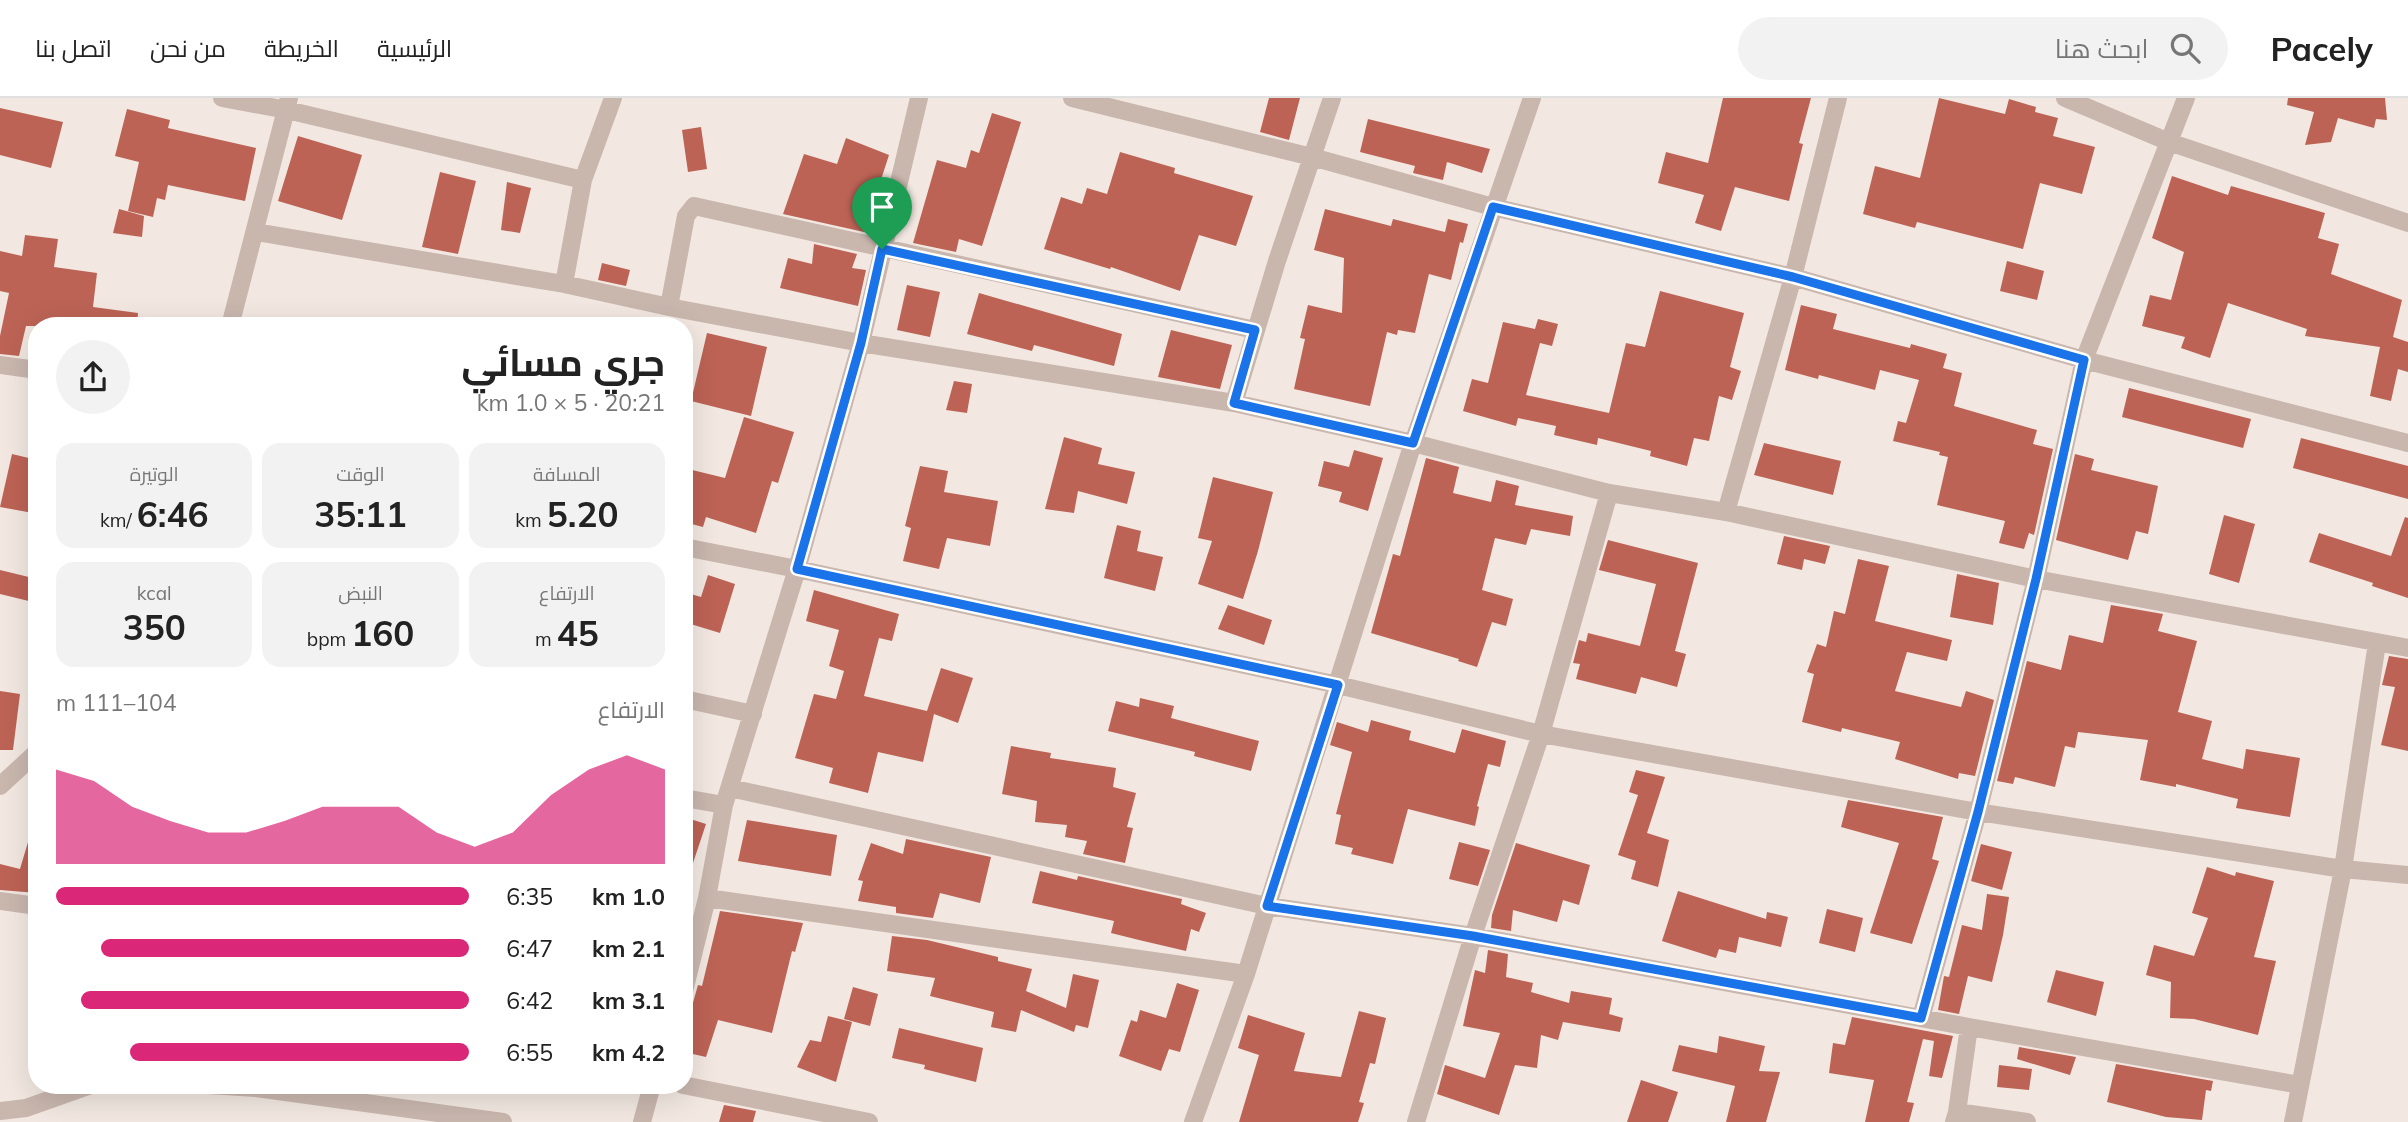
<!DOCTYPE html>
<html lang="ar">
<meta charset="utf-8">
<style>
:root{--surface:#fff;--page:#f2f2f2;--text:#222;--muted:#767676;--line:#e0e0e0;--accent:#db2777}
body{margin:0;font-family:Mulish,Cairo,sans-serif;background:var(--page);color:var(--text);direction:rtl;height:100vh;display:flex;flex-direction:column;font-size:26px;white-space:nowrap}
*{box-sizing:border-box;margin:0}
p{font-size:23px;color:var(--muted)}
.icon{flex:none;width:38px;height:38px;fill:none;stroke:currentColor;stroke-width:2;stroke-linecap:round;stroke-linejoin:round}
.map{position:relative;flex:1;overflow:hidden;direction:ltr}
.sheet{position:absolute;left:28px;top:219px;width:665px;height:777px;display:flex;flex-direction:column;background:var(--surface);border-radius:28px;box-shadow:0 7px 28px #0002;direction:rtl}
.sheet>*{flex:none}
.pin{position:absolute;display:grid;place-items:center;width:60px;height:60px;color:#fff;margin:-72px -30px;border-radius:50% 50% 50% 0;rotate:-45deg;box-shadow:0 0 7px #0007}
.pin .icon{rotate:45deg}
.round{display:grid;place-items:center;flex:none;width:74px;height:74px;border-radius:37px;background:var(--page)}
.headline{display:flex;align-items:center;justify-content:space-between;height:119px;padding:0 28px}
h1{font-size:38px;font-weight:700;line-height:52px}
.stats{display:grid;grid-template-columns:repeat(3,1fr);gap:10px;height:119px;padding:7px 28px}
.stats div{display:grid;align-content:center;border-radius:18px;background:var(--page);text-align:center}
.stats b{font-size:35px;font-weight:700}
.stats small{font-size:19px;font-weight:400}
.stats p{font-size:19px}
.chart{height:196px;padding:14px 28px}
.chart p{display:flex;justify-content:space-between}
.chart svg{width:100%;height:126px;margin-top:7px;fill:var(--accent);opacity:.7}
ul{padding:0 28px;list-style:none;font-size:23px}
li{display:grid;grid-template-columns:112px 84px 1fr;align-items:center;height:52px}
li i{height:18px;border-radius:9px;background:var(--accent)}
header{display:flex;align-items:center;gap:42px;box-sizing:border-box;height:98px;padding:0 35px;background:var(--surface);border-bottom:2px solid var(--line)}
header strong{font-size:33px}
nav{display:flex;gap:38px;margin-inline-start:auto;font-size:24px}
.search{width:490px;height:63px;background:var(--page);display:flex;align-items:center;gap:18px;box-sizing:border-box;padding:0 24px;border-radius:38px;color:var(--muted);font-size:26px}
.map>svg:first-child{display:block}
.building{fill:#bc6355}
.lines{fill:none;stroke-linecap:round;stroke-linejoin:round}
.street{stroke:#c9b7ae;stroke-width:18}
.route-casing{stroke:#fff;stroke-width:14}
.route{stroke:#1a73e8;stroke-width:9}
</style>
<header>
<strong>Pacely</strong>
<div class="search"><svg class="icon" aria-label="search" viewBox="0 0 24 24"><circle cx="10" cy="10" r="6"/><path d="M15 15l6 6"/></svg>ابحث هنا</div>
<nav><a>الرئيسية</a><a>الخريطة</a><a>من نحن</a><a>اتصل بنا</a></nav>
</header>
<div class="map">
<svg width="2408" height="1024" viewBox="0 0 2408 1024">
<rect width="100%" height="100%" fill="#f2e8e1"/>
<path class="building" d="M1269,0H1300L1289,42L1260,34Z
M1723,0H1811L1799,45L1803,46L1789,103L1735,89L1721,133L1695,125L1704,97L1658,85L1666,54L1708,65Z
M1939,0L2005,16L2009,1L2036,9L2035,14L2058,20L2053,38L2095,49L2082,96L2040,85L2023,151L1917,124L1915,130L1863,116L1875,68L1920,80Z
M2288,0H2385L2387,22L2376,21L2374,30L2338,20L2331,44L2305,47L2314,14L2287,7Z
M0,10L63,24L51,70L0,57Z
M127,11L170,22L168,30L256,50L245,103L168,87L165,102L157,100L153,119L128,113L139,64L115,58Z
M992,15L1021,24L982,148L959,141L956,154L913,145L937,62L966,70L971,52L979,55Z
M1368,21L1490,51L1482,75L1447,64L1443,82L1413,75L1415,68L1360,54Z
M701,29L707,71L688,74L682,32Z
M298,38L362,57L342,122L278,103Z
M846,40L889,57L864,134L783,116L804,56L837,66Z
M1120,54L1175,70L1174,75L1253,98L1236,148L1199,137L1180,193L1111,169L1110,171L1044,151L1061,99L1082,106L1087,90L1107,96Z
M440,74L476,83L458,156L422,149Z
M2172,78L2228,97L2231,88L2325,115L2318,140L2339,146L2331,176L2402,202L2393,239L2408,244V274L2398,271L2391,303L2370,298L2380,249L2305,238L2307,231L2228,205L2210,260L2181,250L2185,239L2142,228L2150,197L2171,202L2184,154L2152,140Z
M507,84L531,90L520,135L501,132Z
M119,111L144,118L142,139L113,135Z
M1325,111L1391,128L1393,121L1445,134L1448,121L1468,126L1463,145L1460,144L1451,182L1429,176L1415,235L1398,232L1397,237L1387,234L1370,308L1294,291L1305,241L1300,240L1308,207L1342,215L1344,160L1314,152Z
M25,137L58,141L54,169L97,175L93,209L138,215L137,228H26L19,258L0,256V238L9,195L0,193V153L22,158Z
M814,146L857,156L852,170L866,172L858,208L780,190L788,160L812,166Z
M2007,163L2044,173L2037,202L2000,193Z
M602,165L630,172L626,188L598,182Z
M907,187L940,194L930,239L897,232Z
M1660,193L1744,215L1730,269L1741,273L1732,302L1719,298L1709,343L1694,340L1687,368L1650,358L1651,353L1598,340L1597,347L1554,337L1556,328L1518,320L1516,328L1463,313L1472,281L1488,285L1503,224L1535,231L1538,221L1558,226L1552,248L1540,245L1526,297L1609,315L1626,245L1645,249Z
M979,195L1122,236L1114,268L1034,247L1032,253L967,236Z
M1801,207L1837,216L1833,231L1910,250L1911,246L1947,256L1943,270L1962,275L1954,308L2037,332L2033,346L2053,351L2034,437L2029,435L2024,451L1999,445L2005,423L1937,407L1948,359L1939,357L1940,354L1893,343L1898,323L1906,325L1919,282L1880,272L1875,292L1819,277L1818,281L1785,272Z
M1171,232L1232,247L1220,291L1158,279Z
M707,235L767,249L751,318L691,303Z
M954,283L972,286L967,315L946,312Z
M2129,290L2251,321L2243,350L2122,319Z
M744,319L794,334L778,385L772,383L756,435L706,419L703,429L684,424V370L725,380Z
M1064,339L1102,350L1098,366L1135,374L1127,406L1078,393L1074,415L1045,411Z
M2301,340L2408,368V401L2293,370Z
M1764,345L1841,363L1833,397L1754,377Z
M1354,352L1383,360L1368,413L1339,404L1342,394L1318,388L1324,363L1349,369Z
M12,356L37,362V396L33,415L0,409Z
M2075,356L2094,361L2091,372L2158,388L2148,436L2136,433L2128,462L2056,442Z
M1426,360L1459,369L1453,395L1491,404L1496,382L1519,388L1515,407L1573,418L1570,438L1531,431L1526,447L1495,440L1482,492L1513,501L1506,528L1492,524L1477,569L1458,563L1459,561L1371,535L1393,456L1400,458Z
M920,368L948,373L944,394L998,403L990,448L947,440L939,471L903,463L911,430L905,428Z
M1213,379L1273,394L1258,453L1243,501L1198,486L1212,443L1198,440Z
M2224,417L2255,426L2239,485L2209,476Z
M2405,419L2408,420V500L2372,488L2373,485L2309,464L2319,435L2391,458Z
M1117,427L1141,433L1137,453L1163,459L1155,493L1104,480Z
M1784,438L1830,448L1825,466L1804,461L1802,472L1777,466Z
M1608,442L1698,465L1675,553L1686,556L1677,589L1641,579L1636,596L1576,581L1580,566L1573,565L1579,542L1586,544L1588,535L1640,548L1656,486L1599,472Z
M1858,461L1889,468L1875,523L1952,542L1947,563L1907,554L1895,593L1961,609L1966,593L1994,602L1975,678L1959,675L1958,681L1895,661L1900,644L1842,630L1841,634L1802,624L1814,576L1807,574L1817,546L1826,549L1834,513L1845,516Z
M0,472L37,481V505L0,496Z
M1957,476L1999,485L1993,527L1950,519Z
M708,477L735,486L720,535L684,524V494L701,499Z
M814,492L899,516L892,543L879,540L864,598L927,613L941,570L973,580L958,625L934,616L923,664L878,654L868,695L829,685L833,670L795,660L814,596L836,601L844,573L829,568L839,532L806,523Z
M1228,507L1272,522L1264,547L1218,531Z
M2111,507L2163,516L2158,533L2197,543L2178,614L2212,623L2202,661L2243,671L2246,651L2300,660L2290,719L2236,710L2238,701L2176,686V689L2140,682L2148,642L2078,634L2075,650L2065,648L2055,689L2015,679L2013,686L1997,683L2027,563L2061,572L2069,537L2103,545Z
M2389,558L2408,561V653L2381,647L2395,589L2382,587Z
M0,593L20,596L13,652H0Z
M1140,600L1174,608L1171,620L1259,643L1251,673L1194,658L1195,654L1108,633L1116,603L1139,609Z
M1371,622L1411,633L1409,642L1455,655L1462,631L1506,643L1500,669L1488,666L1477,708L1479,709L1475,728L1408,711L1393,766L1351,756L1353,750L1335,746L1341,717L1336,716L1352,654L1330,647L1337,624L1368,634Z
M1011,648L1051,655L1050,660L1116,670L1113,689L1136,695L1127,729L1133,730L1125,765L1083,756L1087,743L1065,739L1067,727L1035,724L1037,703L1002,696Z
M1636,672L1665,679L1647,735L1669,742L1658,789L1631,781L1636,763L1618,757L1638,697L1629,694Z
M1848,702L1943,719L1932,761L1939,763L1912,846L1870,835L1899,745L1841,729Z
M684,719L706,726L688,780L684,779Z
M747,722L837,737L831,778L738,763Z
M31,734L37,735V795L0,792V766L20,771Z
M906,741L991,759L980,805L940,795L933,820L896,815V809L858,803L863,783L858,782L871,745L903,756Z
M1459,744L1490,752L1478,788L1449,781Z
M1516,745L1590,767L1579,807L1563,802L1557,824L1513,812L1511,833L1491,830L1492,817Z
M1981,746L2012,754L2002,792L1971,783Z
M2207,769L2235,778L2236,774L2274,783L2254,859L2276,863L2258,937L2194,921L2170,920L2171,884L2146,877L2154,847L2194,858L2208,820L2192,815Z
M1040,773L1077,782L1078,778L1182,801L1181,806L1206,815L1199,834L1191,831L1186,853L1139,842L1111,835L1114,823L1032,805Z
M1678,793L1766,821L1767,814L1788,819L1781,849L1739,839L1736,855L1719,851L1716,860L1662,843Z
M1987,796L2009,799L2003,837L1992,884L1968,878L1959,916L1938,912L1944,878L1949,879L1962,827L1982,832Z
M1827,811L1863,820L1855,854L1819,845Z
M720,813L803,825L795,854L792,853L772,935L718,922L706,959L684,954V936L698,887L702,888Z
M892,838L927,842L998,859V863L1032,871L1026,893L1066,910L1073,876L1099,882L1088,930L1076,927L1074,934L1021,912L1016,934L991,929L994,914L930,898L935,880L887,873Z
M1488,852L1508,856L1506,879L1533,885L1531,894L1569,905L1571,893L1612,900L1609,916L1623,920L1620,934L1563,924L1558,942L1541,937L1537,970L1515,967L1499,1017L1437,996L1445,967L1485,980L1500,935L1463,928L1475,872L1485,875Z
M2056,872L2104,884L2096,918L2047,904Z
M1177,885L1199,892L1180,954L1169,951L1161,973L1119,958L1131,922L1137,924L1140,912L1166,920Z
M853,889L878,896L870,928L844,921Z
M1359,913L1386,920L1375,966L1370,965L1359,1004L1364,1005L1358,1024H1239L1259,957L1238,950L1248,917L1305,935L1294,973L1341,979Z
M828,918L852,924L836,984L797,969L810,942L821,944Z
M1852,919L1953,938L1942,980L1929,978L1934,943L1923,941L1907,1004L1914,1005L1909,1024H1865L1874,982L1829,975L1833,945L1845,947Z
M899,930L983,950L976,984L924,971L925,967L892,960Z
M1719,938L1765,948L1759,973L1780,974L1766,1024H1726L1735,988L1672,973L1679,947L1717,955Z
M2019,949L2076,959L2070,977L2017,961Z
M2116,966L2213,983L2211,993L2206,992L2202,1022L2166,1019L2107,1004Z
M1999,967L2032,971L2029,992L1997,989Z
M1641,982L1678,994L1668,1024H1627Z
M724,1007L756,1013L753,1024H719Z"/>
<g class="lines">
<path class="street" d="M222,0L287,12L583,82
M1072,0L1312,59L1493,109L1793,179L2084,262L2408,345
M2065,0L2169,44L2408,125
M256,134L564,186L669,209L861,245L1234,305L1413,345L1609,395L1726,414L2036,481L2408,550
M564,186L583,82L613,0
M669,209L686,118L694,108L1255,232
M230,228L289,0
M0,267L37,272
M1234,305L1277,163L1332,0
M1726,414L1793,179L1838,0
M684,449L797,471L1338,587L1541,636L1978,714L2343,771L2408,777
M684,601L753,616
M0,688L37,654
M730,690L1267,808L1473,838L1969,929L2300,987
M684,700L724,707
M707,800L1246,876
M0,803L37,808
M684,893L707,800L724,707L797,471L861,245L919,0
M1921,920L1978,714L2036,481L2084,262L2186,0
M208,987L256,990L503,1024
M683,987L869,1024
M0,1013L26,1010L91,987
M1957,1014L2027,1024
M642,1024L652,987
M1193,1024L1246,876L1413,345L1532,0
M1416,1024L1473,838L1541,636L1609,395
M1954,1024L1957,1014L1969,929
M2293,1024L2343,771L2377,545"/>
</g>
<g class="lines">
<defs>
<path id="route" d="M1493,109L1793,179L2084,262L2036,481L1978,714L1921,920L1473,838L1267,808L1338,587L797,471L861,245L882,151L1255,232L1234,305L1413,345Z"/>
</defs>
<use href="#route" class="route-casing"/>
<use href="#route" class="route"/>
</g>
</svg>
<div class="pin" style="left:882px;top:151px;background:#1e9e55"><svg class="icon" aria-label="arrive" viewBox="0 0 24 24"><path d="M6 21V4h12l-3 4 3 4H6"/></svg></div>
<section class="sheet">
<div class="headline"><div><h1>جري مسائي</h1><p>20:21 · 5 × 1.0 km</p></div><a class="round"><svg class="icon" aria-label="share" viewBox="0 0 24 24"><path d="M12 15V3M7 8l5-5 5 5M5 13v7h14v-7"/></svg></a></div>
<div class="stats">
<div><p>المسافة</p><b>5.20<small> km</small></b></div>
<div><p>الوقت</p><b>35:11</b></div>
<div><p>الوتيرة</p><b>6:46<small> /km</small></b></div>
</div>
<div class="stats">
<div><p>الارتفاع</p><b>45<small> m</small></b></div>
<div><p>النبض</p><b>160<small> bpm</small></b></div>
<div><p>kcal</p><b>350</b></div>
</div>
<div class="chart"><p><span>الارتفاع</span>104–111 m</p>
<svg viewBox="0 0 160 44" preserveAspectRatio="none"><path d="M0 44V11L10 15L20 24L30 29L40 33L50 33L60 29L70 24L80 24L90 24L100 33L110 38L120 33L130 20L140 11L150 6L160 11V44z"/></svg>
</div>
<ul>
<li><b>1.0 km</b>6:35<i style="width:100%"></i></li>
<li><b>2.1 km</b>6:47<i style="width:89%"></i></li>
<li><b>3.1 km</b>6:42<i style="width:94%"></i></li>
<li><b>4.2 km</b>6:55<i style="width:82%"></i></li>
</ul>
</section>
</div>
